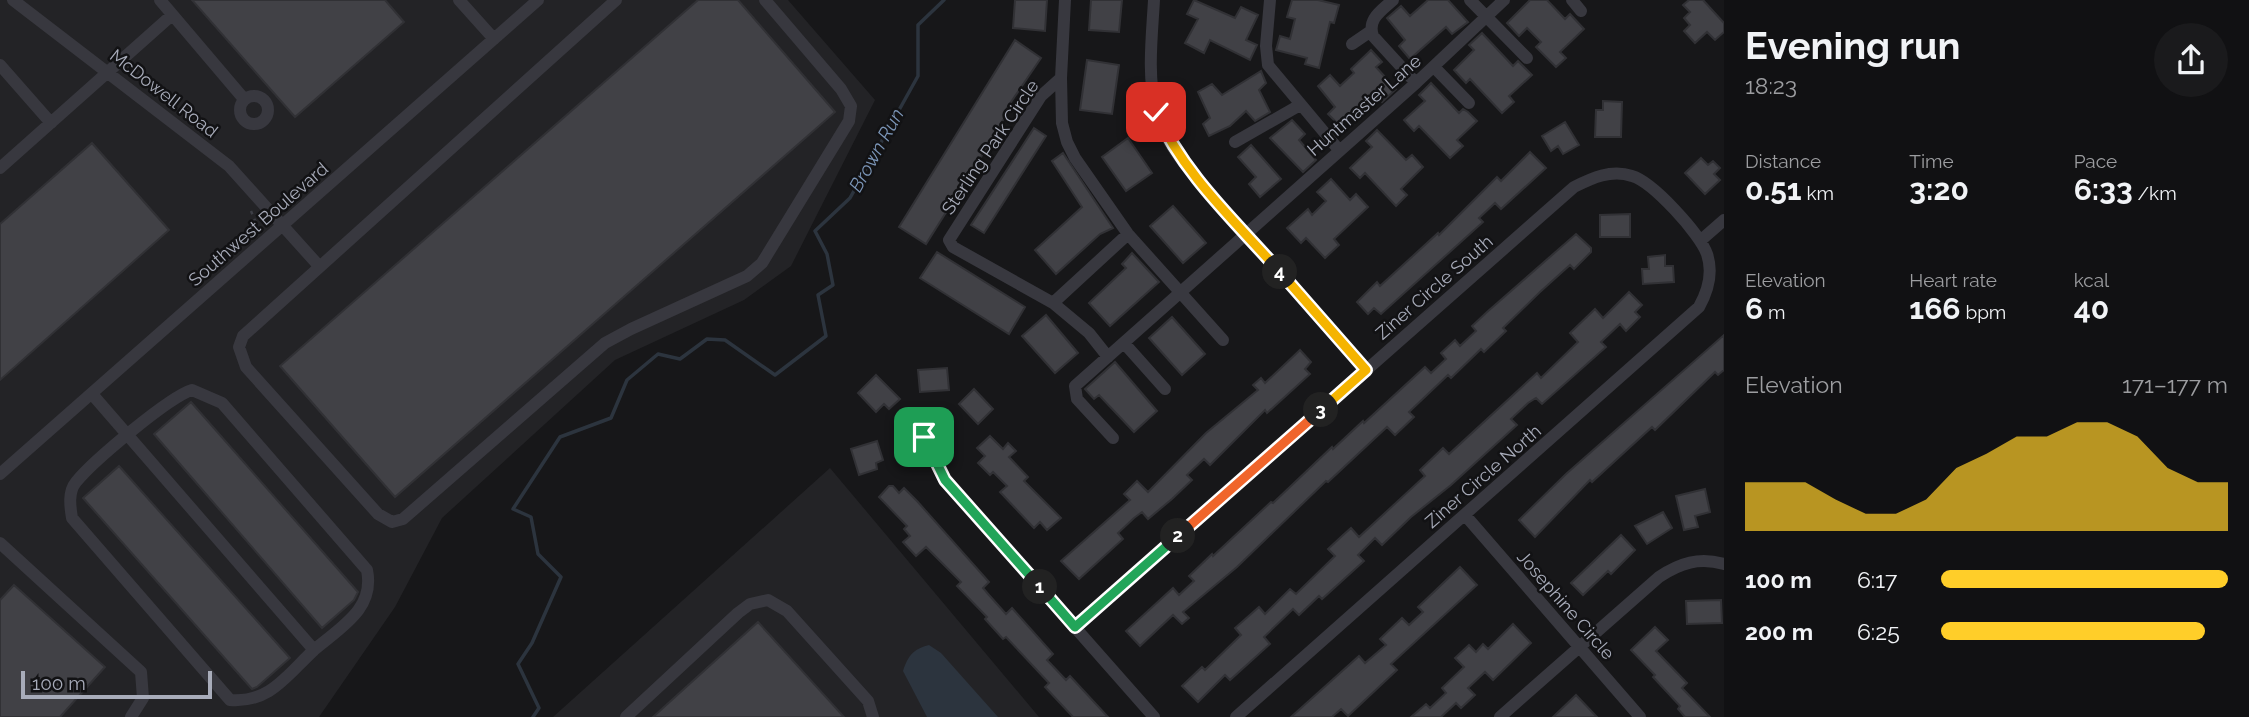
<!DOCTYPE html>
<meta charset="utf-8">
<style>
:root{--surface:#111113;--page:#1a1a1c;--text:#f1f3f6;--muted:#9c9da0;--accent:#ffce29}
body{margin:0;font-family:Raleway,sans-serif;background:var(--page);color:var(--text);height:100vh;display:flex;flex-direction:column;font-size:26px;white-space:nowrap}
*{box-sizing:border-box;margin:0}
p{font-size:23px;color:var(--muted)}
.icon{flex:none;width:38px;height:38px;fill:none;stroke:currentColor;stroke-width:2;stroke-linecap:round;stroke-linejoin:round}
.map{position:relative;flex:1;overflow:hidden}
.side{display:flex;flex-direction:column;background:var(--surface);width:525px}
.side>*{flex:none}
.scale{position:absolute;left:21px;bottom:18px;width:191px;box-sizing:border-box;padding-left:7px;border:4px solid #a8acba;border-top:0;font-size:19px;line-height:24px;white-space:nowrap;color:#a8acba;-webkit-text-stroke:5px #121214;paint-order:stroke}
.pin{position:absolute;display:grid;place-items:center;width:60px;height:60px;color:#fff;margin:-30px;border-radius:14px;box-shadow:0 4px 10px #0006}
.km{position:absolute;width:35px;height:35px;margin:-18px;border-radius:50%;background:#222;color:#fff;font-size:19px;line-height:35px;text-align:center}
.round{display:grid;place-items:center;flex:none;width:74px;height:74px;border-radius:37px;background:var(--page)}
.head{display:flex;align-items:center;justify-content:space-between;height:119px;padding:0 21px}
h1{font-size:38px;font-weight:700;line-height:52px}
.stats{display:grid;grid-template-columns:repeat(3,1fr);gap:10px;height:119px;padding:7px 21px}
.stats div{display:grid;align-content:center}
.stats b{font-size:30px;font-weight:700}
.stats small{font-size:19px;font-weight:400}
.stats p{font-size:19px}
.chart{height:196px;padding:14px 21px}
.chart p{display:flex;justify-content:space-between}
.chart svg{width:100%;height:126px;margin-top:7px;fill:var(--accent);opacity:.7}
ul{padding:0 21px;list-style:none;font-size:23px}
li{display:grid;grid-template-columns:112px 84px 1fr;align-items:center;height:52px}
li i{height:18px;border-radius:9px;background:var(--accent)}
main{display:flex;flex:1;min-height:0}
.map>svg:first-child{display:block}
.built{fill:#232326}
.water{fill:#2c343e}
.lines{fill:none;stroke-linecap:round;stroke-linejoin:round}
.stream{stroke:#2c343e;stroke-width:3.5}
.building{fill:#414146;stroke:#313135;stroke-width:2}
.path{stroke:#3d3f46;stroke-width:2.5;stroke-dasharray:3.5 5;stroke-linecap:butt}
.minor{stroke:#38383f;stroke-width:12}
.split-1-casing{stroke:#fff;stroke-width:14}
.split-2-casing{stroke:#fff;stroke-width:14}
.split-3-casing{stroke:#fff;stroke-width:14}
.split-4-casing{stroke:#fff;stroke-width:14}
.split-5-casing{stroke:#fff;stroke-width:14}
.split-1{stroke:#22a559;stroke-width:9}
.split-2{stroke:#22a559;stroke-width:9}
.split-3{stroke:#f0652b;stroke-width:9}
.split-4{stroke:#f5b400;stroke-width:9}
.split-5{stroke:#f5b400;stroke-width:9}
.labels{text-anchor:middle;dominant-baseline:central;stroke-width:5;stroke-linejoin:round;paint-order:stroke}
.street-label{font-size:18px;fill:#a8acba;stroke:#121214}
.water-label{font-size:19px;font-style:italic;fill:#7c96b8;stroke:#121214}
</style>
<main>
<div class="map">
<svg width="1724" height="717" viewBox="0 0 1724 717">
<rect width="100%" height="100%" fill="#171719"/>
<path class="built" d="M0,0H788L875,100L791,266L744,300L615,360L442,518L395,607L319,717H0Z
M830,468L1039,717H553Z"/>
<path class="water" d="M929,645L941,653L998,717H927L903,671C908,655 914,649 929,645Z"/>
<g class="lines">
<path class="stream" d="M533,717L539,708L518,664L532,643L561,577L538,554L531,517L513,509L560,437L611,418L627,380L658,354L680,359L707,339L725,340L775,375L826,336L818,295L833,285L827,254L815,231L850,198L918,76V25L944,0"/>
</g>
<path class="building" d="M192,0H385L404,22L295,117Z
M698,0H738L835,112L395,497L280,366Z
M1015,0H1047L1045,31L1013,28Z
M1091,0H1122L1119,32L1089,30Z
M1194,0L1235,18L1241,7L1258,15L1246,40L1257,45L1250,60L1210,40L1204,53L1185,43L1198,19L1187,14Z
M1292,0H1318L1339,5L1334,23L1330,22L1319,68L1305,64L1307,58L1276,50L1280,36L1290,39L1295,19L1287,17Z
M1428,0H1448L1468,22L1452,34L1446,27L1410,59L1399,46L1405,40L1387,18L1401,6L1410,16Z
M1530,0H1547L1565,19L1570,14L1584,29L1560,52L1566,58L1556,67L1536,47L1541,42L1527,28L1519,36L1507,23Z
M1689,0H1703L1724,23V32L1715,40L1707,32L1695,43L1684,31L1690,25L1684,18L1690,12L1683,5Z
M1482,33L1513,66L1518,61L1532,75L1509,96L1514,102L1502,113L1470,79L1466,83L1454,70L1474,50L1469,45Z
M1015,40L1041,58L1007,108L1009,110L981,157L926,244L899,227Z
M1371,50L1382,62L1376,67L1396,89L1382,102L1376,96L1341,127L1328,114L1335,107L1318,86L1330,75L1340,86L1354,73L1351,69Z
M1087,60L1119,65L1112,114L1080,110Z
M1261,71L1266,83L1259,90L1270,112L1255,121L1246,111L1230,126L1209,136L1203,124L1210,118L1198,92L1212,84L1222,95Z
M1431,83L1459,113L1463,109L1468,112L1477,121L1457,140L1463,146L1450,158L1419,126L1414,131L1404,120L1425,101L1419,95Z
M1603,101L1622,102L1621,137H1595L1596,110H1603Z
M1292,120L1305,134L1299,140L1316,160L1303,172L1270,138Z
M1565,122L1579,145L1563,154L1558,146L1551,151L1542,136Z
M1034,128L1046,136L984,233L971,225Z
M1377,130L1406,160L1412,155L1423,167L1401,189L1407,195L1396,206L1365,173L1360,178L1350,168L1372,147L1366,141Z
M1128,138L1152,173L1126,191L1102,157Z
M92,143L169,230L0,380V224Z
M1251,145L1281,179L1260,197L1249,184L1256,177L1238,157Z
M1530,152L1546,168L1501,209L1495,203L1479,218L1483,222L1381,314L1374,308L1368,314L1357,302L1377,282L1380,286L1438,233L1439,235L1497,177L1501,181Z
M1063,153L1113,228L1100,234L1056,274L1035,250L1082,207L1052,161Z
M1701,158L1708,165L1713,161L1720,168L1714,174L1720,180L1705,194L1685,173Z
M1331,179L1350,200L1356,194L1368,207L1334,239L1339,245L1325,258L1306,238L1301,243L1287,228L1308,209L1312,215L1326,201L1317,192Z
M1173,206L1206,243L1183,263L1150,226Z
M1630,214V237H1600V215Z
M1576,234L1591,248V252L1574,269L1570,265L1540,292L1503,328L1506,331L1484,352L1481,349L1451,378L1448,375L1409,412L1414,417L1395,435L1387,427L1328,482L1326,481L1237,567L1183,612L1189,618L1182,624L1173,615L1140,646L1126,631L1173,588L1179,595L1194,581L1189,576L1212,554L1213,556L1271,502L1273,503L1332,447L1333,449L1363,421L1364,423L1425,367L1431,373L1446,359L1441,353L1455,340L1460,346L1476,331L1472,326L1487,312Z
M937,252L1025,307L1009,334L920,278Z
M1132,253L1159,282L1110,326L1089,303L1126,268L1122,264Z
M1665,255V266H1673L1674,282L1643,284L1642,269H1649L1648,257Z
M1629,292L1642,305L1635,312L1640,317L1626,331L1620,324L1601,342L1606,347L1542,404L1536,398L1528,403L1511,419L1517,425L1451,485L1411,517L1382,545L1375,538L1358,555L1364,561L1322,599L1319,596L1299,615L1293,609L1264,637L1270,644L1230,680L1225,675L1198,702L1182,686L1202,667L1205,670L1241,635L1235,628L1259,607L1265,614L1290,589L1296,594L1335,556L1328,549L1342,536L1351,528L1359,537L1425,476L1420,470L1443,448L1449,454L1537,373L1541,378L1578,342L1570,333L1595,309L1603,318Z
M1046,315L1078,353L1055,373L1022,336Z
M1172,317L1205,354L1182,375L1149,338Z
M1724,335V370L1718,375L1715,372L1655,430L1652,427L1592,482L1590,480L1535,537L1519,520L1566,474Z
M1300,350L1311,362L1305,369L1310,374L1267,413L1265,410L1210,465L1204,459L1187,475L1192,480L1172,499L1148,519L1142,512L1134,518L1118,533L1123,539L1079,579L1061,561L1130,500L1124,494L1137,481L1148,492L1206,433L1258,390L1253,385L1261,378L1265,383Z
M1115,362L1157,411L1134,432L1099,395L1094,399L1085,389Z
M947,368L949,390L920,392L918,370Z
M876,375L900,399L889,409L884,404L876,412L858,393Z
M974,389L993,409L978,424L959,404Z
M191,402L358,592L354,600L322,628L154,434Z
M990,436L1003,449L1008,443L1016,451L1009,457L1028,477L1024,481L1061,518L1047,530L1040,522L1034,528L1000,492L1007,486L993,472L990,475L978,463L985,456L977,448Z
M877,441L883,460L876,463L877,469L859,475L851,449Z
M119,466L290,658L257,687L252,689L83,498Z
M889,486H893L899,493L904,488L917,501L989,582L983,588L989,595L1006,614L1012,608L1053,654L1047,660L1066,680L1070,676L1108,717H1073L1045,687L1049,683L1006,637L1003,639L985,619L987,617L957,586L961,582L926,547L916,556L903,542L910,536L904,529L907,526L879,497Z
M1705,489L1710,512L1695,516L1698,527L1684,530L1676,496Z
M1663,512L1672,528L1647,544L1635,526Z
M1621,535L1635,550L1611,574L1608,571L1583,595L1571,583Z
M1460,567L1477,585L1391,664L1397,670L1348,716L1341,709L1332,717H1291L1359,656L1365,663L1386,645L1380,639L1402,618L1409,625L1423,612L1418,607Z
M14,585L105,667L60,717H0V600Z
M1721,600L1722,623L1687,624L1686,601Z
M758,622L844,717H653Z
M1513,624L1531,643L1493,680L1485,672L1468,688L1475,695L1461,708L1456,703L1441,717H1411L1426,704L1430,708L1446,693L1442,688L1464,667L1455,658L1469,645L1476,652L1483,644L1488,649Z
M1655,627L1668,640L1656,651L1687,683L1682,688L1710,717H1685L1678,709L1680,706L1653,677L1655,675L1631,650Z
M1576,695L1597,717H1553Z"/>
<g class="lines">
<path class="path" d="M251,211L259,230"/>
<path class="minor" d="M13,0L229,166L319,266
M160,0L244,99
M459,0L494,39
M616,0L243,336L239,347L246,367L378,514L392,522L403,519L605,343L631,329L747,276L762,263L849,121L851,106L841,89L765,0
M1065,0L1061,78L1041,96L949,240L953,247L1053,303L1089,333L1108,357
M1154,0C1152,36 1147,75 1156,111C1168,156 1217,200 1247,235C1286,280 1326,325 1366,370
M1270,0L1266,46L1268,65L1339,150
M1393,0C1381,11 1367,19 1373,36L1416,83
M1470,0L1527,58
M1572,0L1581,11
M1352,44L1371,31
M0,65L51,123
M1434,67L1469,103
M1061,78L1062,123L1067,142L1075,158L1128,234L1223,340
M240 110a14 14 0 1 1 28 0a14 14 0 1 1-28 0Z
M1235,142L1300,105
M0,168L172,15
M1700,241L1724,220
M1053,303L1128,234
M1124,343L1165,389
M92,394L314,650C286,676 270,703 230,700L72,518C70,506 68,492 76,482C93,461 169,397 192,390L222,403L367,570C375,609 341,627 314,650
M924,437L945,480L1154,717
M1113,438L1077,399L1075,386L1416,83L1504,0
M0,474L538,0
M1465,515L1640,717
M0,543L141,672L143,698L131,717
M1075,627L1574,187C1592,178 1611,169 1632,176C1653,182 1700,234 1707,254C1713,272 1708,291 1699,307L1236,717
M626,717L738,613L750,604L768,600L787,611L868,701L873,717
M1500,717L1659,577C1680,563 1699,557 1724,564"/>
</g>
<g class="lines">
<defs>
<path id="split-1" d="M924,437L945,480L1040,587"/>
<path id="split-2" d="M1040,587L1075,627L1178,536"/>
<path id="split-3" d="M1178,536L1321,410"/>
<path id="split-4" d="M1280,272L1366,370L1321,410"/>
<path id="split-5" d="M1156,112C1183,174 1236,222 1280,272"/>
</defs>
<use href="#split-1" class="split-1-casing"/>
<use href="#split-2" class="split-2-casing"/>
<use href="#split-3" class="split-3-casing"/>
<use href="#split-4" class="split-4-casing"/>
<use href="#split-5" class="split-5-casing"/>
<use href="#split-1" class="split-1"/>
<use href="#split-2" class="split-2"/>
<use href="#split-3" class="split-3"/>
<use href="#split-4" class="split-4"/>
<use href="#split-5" class="split-5"/>
</g>
<g class="labels">
<g class="street-label">
<text transform="translate(164 93) rotate(38)">McDowell Road</text>
<text transform="translate(1364 105) rotate(-41)">Huntmaster Lane</text>
<text transform="translate(990 147) rotate(-56)">Sterling Park Circle</text>
<text transform="translate(258 224) rotate(-41)">Southwest Boulevard</text>
<text transform="translate(1434 287) rotate(-41)">Ziner Circle South</text>
<text transform="translate(1483 476) rotate(-41)">Ziner Circle North</text>
<text transform="translate(1566 605) rotate(49)">Josephine Circle</text>
</g>
<g class="water-label">
<text transform="translate(876 150) rotate(-61)">Brown Run</text>
</g>
</g>
</svg>
<div class="scale">100 m</div>
<div class="pin" style="left:924px;top:437px;background:#1e9e55"><svg class="icon" aria-label="arrive" viewBox="0 0 24 24"><path d="M6 21V4h12l-3 4 3 4H6"/></svg></div>
<div class="pin" style="left:1156px;top:112px;background:#d93025"><svg class="icon" aria-label="check" viewBox="0 0 24 24"><path d="M5 12l5 5 9-10"/></svg></div>
<b class="km" style="left:1040px;top:587px">1</b>
<b class="km" style="left:1178px;top:536px">2</b>
<b class="km" style="left:1321px;top:410px">3</b>
<b class="km" style="left:1280px;top:272px">4</b>
</div>
<section class="side">
<div class="head"><div><h1>Evening run</h1><p>18:23</p></div><a class="round"><svg class="icon" aria-label="share" viewBox="0 0 24 24"><path d="M12 15V3M7 8l5-5 5 5M5 13v7h14v-7"/></svg></a></div>
<div class="stats">
<div><p>Distance</p><b>0.51<small> km</small></b></div>
<div><p>Time</p><b>3:20</b></div>
<div><p>Pace</p><b>6:33<small> /km</small></b></div>
</div>
<div class="stats">
<div><p>Elevation</p><b>6<small> m</small></b></div>
<div><p>Heart rate</p><b>166<small> bpm</small></b></div>
<div><p>kcal</p><b>40</b></div>
</div>
<div class="chart"><p><span>Elevation</span>171–177 m</p>
<svg viewBox="0 0 160 44" preserveAspectRatio="none"><path d="M0 44V27L10 27L20 27L30 33L40 38L50 38L60 33L70 22L80 17L90 11L100 11L110 6L120 6L130 11L140 22L150 27L160 27V44z"/></svg>
</div>
<ul>
<li><b>100 m</b>6:17<i style="width:100%"></i></li>
<li><b>200 m</b>6:25<i style="width:92%"></i></li>
</ul>
</section>
</main>
